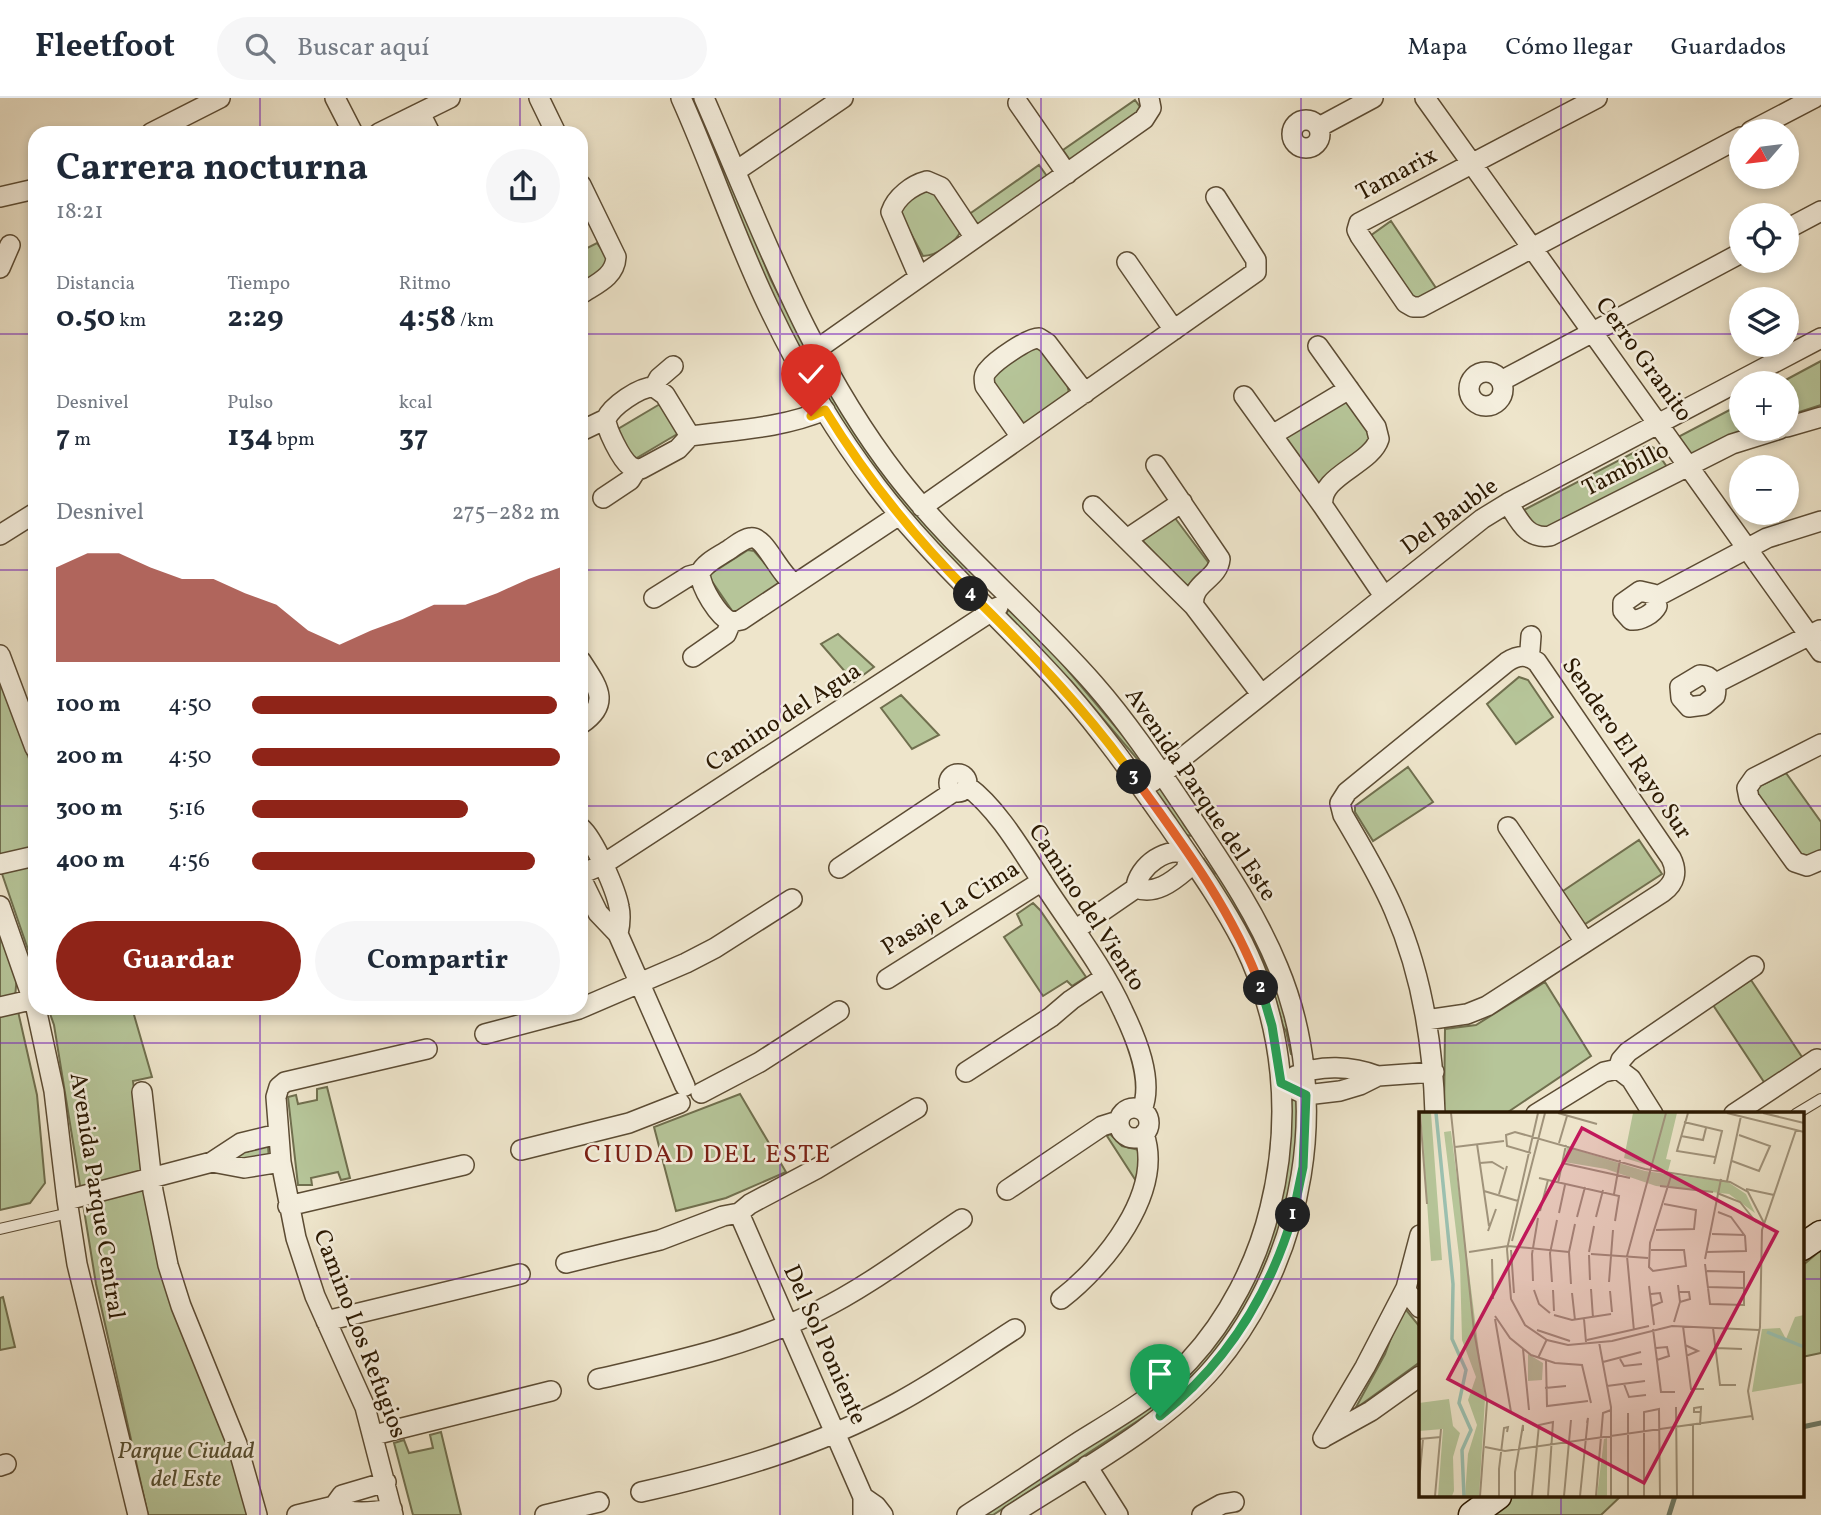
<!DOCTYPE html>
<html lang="es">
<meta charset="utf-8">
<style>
:root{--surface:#fff;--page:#f6f6f7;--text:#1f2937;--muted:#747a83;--line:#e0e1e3;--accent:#8f2418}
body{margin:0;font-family:Vollkorn,serif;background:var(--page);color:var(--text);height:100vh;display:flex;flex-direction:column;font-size:26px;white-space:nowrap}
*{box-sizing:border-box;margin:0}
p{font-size:23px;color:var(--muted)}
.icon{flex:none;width:38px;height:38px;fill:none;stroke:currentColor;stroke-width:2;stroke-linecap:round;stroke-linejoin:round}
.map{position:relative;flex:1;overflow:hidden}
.drawer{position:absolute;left:28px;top:28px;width:560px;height:889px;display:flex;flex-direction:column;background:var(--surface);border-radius:21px;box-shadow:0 4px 10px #0003}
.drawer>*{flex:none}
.needle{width:46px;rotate:242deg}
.buttons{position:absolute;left:1729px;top:21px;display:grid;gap:14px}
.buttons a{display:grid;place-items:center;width:70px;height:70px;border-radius:50%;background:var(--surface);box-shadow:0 4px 10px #0003;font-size:35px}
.pin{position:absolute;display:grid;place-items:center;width:60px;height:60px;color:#fff;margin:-72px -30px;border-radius:50% 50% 50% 0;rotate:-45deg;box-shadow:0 0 7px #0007}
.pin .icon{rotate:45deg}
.km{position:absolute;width:35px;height:35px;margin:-18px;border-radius:50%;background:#222;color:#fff;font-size:19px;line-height:35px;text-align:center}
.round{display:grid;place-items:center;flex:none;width:74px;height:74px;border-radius:37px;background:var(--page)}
.headline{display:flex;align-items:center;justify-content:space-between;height:119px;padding:0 28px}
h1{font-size:38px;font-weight:700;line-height:52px}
.stats{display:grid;grid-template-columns:repeat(3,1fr);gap:10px;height:119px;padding:7px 28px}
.stats div{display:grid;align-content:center}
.stats b{font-size:30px;font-weight:700}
.stats small{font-size:19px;font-weight:400}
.stats p{font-size:19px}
.chart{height:196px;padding:14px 28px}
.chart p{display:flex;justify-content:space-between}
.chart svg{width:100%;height:126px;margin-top:7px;fill:var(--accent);opacity:.7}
.cta{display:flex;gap:14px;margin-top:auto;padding:14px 28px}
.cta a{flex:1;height:80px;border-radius:42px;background:var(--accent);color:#fff;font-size:28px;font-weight:700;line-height:80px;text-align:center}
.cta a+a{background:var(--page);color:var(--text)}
ul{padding:0 28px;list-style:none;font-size:23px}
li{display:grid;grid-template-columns:112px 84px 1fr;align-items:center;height:52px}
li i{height:18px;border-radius:9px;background:var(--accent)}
header{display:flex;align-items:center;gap:42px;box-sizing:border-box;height:98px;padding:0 35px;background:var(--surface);border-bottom:2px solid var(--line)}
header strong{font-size:33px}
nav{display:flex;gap:38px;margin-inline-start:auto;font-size:24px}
.search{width:490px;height:63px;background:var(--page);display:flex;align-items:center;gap:18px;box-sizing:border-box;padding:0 24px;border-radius:38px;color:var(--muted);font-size:26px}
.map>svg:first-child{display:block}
.green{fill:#b6c599;stroke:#706f4e;stroke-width:2}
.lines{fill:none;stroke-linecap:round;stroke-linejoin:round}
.stream{stroke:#6e7d6a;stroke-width:5}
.lane-casing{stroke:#5c4c34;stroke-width:12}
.street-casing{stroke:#5c4c34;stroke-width:22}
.secondary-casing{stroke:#2b1902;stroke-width:29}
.lane{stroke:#f4eedd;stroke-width:10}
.street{stroke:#f4eedd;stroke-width:19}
.secondary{stroke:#f4eedd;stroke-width:26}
.split-1-casing{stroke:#fff;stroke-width:14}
.split-2-casing{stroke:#fff;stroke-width:14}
.split-3-casing{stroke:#fff;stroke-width:14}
.split-4-casing{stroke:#fff;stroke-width:14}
.split-5-casing{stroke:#fff;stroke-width:14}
.split-1{stroke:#22a559;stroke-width:9}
.split-2{stroke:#22a559;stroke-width:9}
.split-3{stroke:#f0652b;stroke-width:9}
.split-4{stroke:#f5b400;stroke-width:9}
.split-5{stroke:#f5b400;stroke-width:9}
.grid{fill:none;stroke:#7b2cbf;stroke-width:2;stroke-opacity:0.55}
.labels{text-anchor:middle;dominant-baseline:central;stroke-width:5;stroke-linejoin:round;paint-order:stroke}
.street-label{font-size:24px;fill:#2b1902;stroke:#f4eedd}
.park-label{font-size:24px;font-style:italic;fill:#554d2f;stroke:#f4eedd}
.neighbourhood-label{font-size:26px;letter-spacing:2px;fill:#7a1f14;stroke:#f4eedd}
.inset-river{fill:none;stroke:#9bc0b0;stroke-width:3.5}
.inset-road{fill:none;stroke:#a0937b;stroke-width:2}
.view{fill:#c2185b;fill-opacity:0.15;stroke:#c2185b;stroke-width:3.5}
.inset-edge{fill:none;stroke:#2b1902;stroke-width:3.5}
</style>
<header>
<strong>Fleetfoot</strong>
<div class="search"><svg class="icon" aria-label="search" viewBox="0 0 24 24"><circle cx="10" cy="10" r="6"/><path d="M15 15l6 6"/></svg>Buscar aquí</div>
<nav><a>Mapa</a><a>Cómo llegar</a><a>Guardados</a></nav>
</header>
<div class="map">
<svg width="1821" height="1417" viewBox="0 0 1821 1417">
<rect width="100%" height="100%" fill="#eee5cb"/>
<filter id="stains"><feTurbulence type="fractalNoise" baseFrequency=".00286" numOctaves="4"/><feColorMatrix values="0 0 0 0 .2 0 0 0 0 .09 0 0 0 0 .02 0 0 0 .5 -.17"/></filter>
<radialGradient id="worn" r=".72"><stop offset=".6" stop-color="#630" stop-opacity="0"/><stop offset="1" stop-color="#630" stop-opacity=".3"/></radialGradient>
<path class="green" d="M691,0H698L771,182L801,240L987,490L986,492L983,493C890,409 820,300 767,187C739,126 716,62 691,0Z
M1135,2L1143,13L1072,65L1063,52Z
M1039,67L1049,81L977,131L968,117Z
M933,88L961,132C957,144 936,158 923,158L901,117L903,102Z
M1391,123L1436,190L1415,203L1370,138Z
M597,145L609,162L607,174L581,188V153Z
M1036,249L1042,252L1067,285L1069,295L1023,327L994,286L993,278L1028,250Z
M1821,263V307L1787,318V285H1780Z
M1349,302L1372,335L1373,346L1324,386L1315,384L1286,345L1288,335Z
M660,306L679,335L635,361L629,360L618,331Z
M1741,306V331H1750L1693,358L1678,339Z
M1648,347L1654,350L1667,369L1546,432L1536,430L1524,412Z
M1175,420L1211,468L1186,489L1141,441Z
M748,452L754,453L782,485L735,517L709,479L712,475Z
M1010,510L1038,537L1141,659L1138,662L1071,583L1005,517Z
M838,536L874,569L854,584L821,546Z
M1519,579L1528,582L1553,619L1516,646L1487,606Z
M0,581L35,677V872L0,770Z
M901,597L939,637L912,651L881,610Z
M1408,669L1433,704L1373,743L1355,714V708Z
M1786,675L1821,724V755L1803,762L1758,697L1756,690Z
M1158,684L1192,738L1186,737L1152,690Z
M1639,742L1662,776L1582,828L1560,795Z
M1204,761L1214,775L1220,777L1275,875L1293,957L1291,956L1286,933L1283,928L1269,877L1255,843L1203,763Z
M1033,805L1040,812L1086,879L1072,888L1067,883L1043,898L1004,839L1022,827L1017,816Z
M0,835L17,877L15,900L37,997L45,1085L30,1105L0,1112Z
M1751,882L1804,962L1766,987L1713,907Z
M1545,884L1591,958L1505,1016H1444L1445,931L1476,927Z
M48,910H132L152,979L133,983L147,1102L211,1292L249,1417H148L96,1186L54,927Z
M327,989L350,1080L341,1082L338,1074L311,1080L312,1087H298L288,999L296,997L298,1006L317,1002V991Z
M740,996L786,1074L726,1100L676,1113L654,1029Z
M1295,1001L1298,1002L1300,1019L1287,1112L1250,1206L1204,1268L1159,1309L993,1417H977L1116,1329L1242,1198L1291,1003Z
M1110,1036L1122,1048L1139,1052L1138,1086L1107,1038Z
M268,1048L269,1062L235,1063L234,1057Z
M1821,1152V1255L1802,1259V1168Z
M3,1199L15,1249L0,1252V1200Z
M1403,1208L1420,1229V1264L1355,1311L1385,1256Z
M441,1334L461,1417H413L394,1345L404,1342L409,1355L433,1350L430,1337Z
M1512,1398H1621L1601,1417H1485Z"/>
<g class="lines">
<path class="stream" d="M1802,1329L1821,1325
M1669,1417L1675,1398"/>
<defs>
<path id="lane" d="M1796,1016L1821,1001
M0,1131L69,1115"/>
<path id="street" d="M335,0L353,35
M539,0L556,35
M681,0C712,69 736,142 769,210C799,273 835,334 877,389C934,464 1006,524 1068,595C1104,636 1136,682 1168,727C1194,765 1222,804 1243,845C1284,928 1292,1021 1270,1110C1257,1165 1228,1221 1189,1263C1157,1298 1117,1320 1077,1345C1040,1369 1004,1394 967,1417
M704,0C761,130 809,265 897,378C956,454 1031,514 1094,586C1130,627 1160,673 1191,719C1223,767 1256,815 1278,869C1333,1000 1306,1160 1214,1269C1163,1329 1077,1374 1011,1417
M1425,0L1821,554
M1597,0L1359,125L1357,132L1360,138L1406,205L1413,209H1421L1741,39
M1018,5L1067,76
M420,15L430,35
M1292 36a14 14 0 1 1 28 0a14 14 0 1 1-28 0Z
M1319,29L1373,0
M1751,33L1814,0
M151,35L220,0
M379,35L450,0
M736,73L843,0
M581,87L616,159C615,179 596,186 581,196
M0,99L35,91
M1787,131L1821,113
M1127,164L1174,232
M0,170L10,147
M919,179L891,114C896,99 912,87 927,83L941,89L975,140
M1318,248L1376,329L1379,341C1371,367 1318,378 1323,408
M816,252L1144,21L1151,10L1149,0
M1469 291a17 17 0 1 1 34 0a17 17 0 1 1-34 0Z
M1501,283L1741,155
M654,289L659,280L673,268
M1244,298L1323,408L1384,498
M1787,329L1821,319
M581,333L606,321
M1272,337L1349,291
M690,338L665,297L654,289C639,289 612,308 606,321C606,331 621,361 630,368C634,371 637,371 641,371L678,351L690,338C735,332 783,330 825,312
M1021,339L985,288C984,282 983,277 988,272C996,262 1028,240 1039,240L1047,245L1085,295
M1156,367L1220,461C1218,482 1190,485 1194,508
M603,400L630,382L637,371
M1508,405C1519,422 1527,442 1550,438L1732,346L1780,331
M1093,408L1194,508L1261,596
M922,409L1256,174V162L1216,99
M0,437L35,415
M1127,441L1182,404
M1640,493L1653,496L1657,508C1653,516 1640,523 1631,522L1623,513V505Z
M1656,499L1767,440L1821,423
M654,500L689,478L700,475
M731,524L741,522L899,417
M731,524C718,518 701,490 700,475C705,464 720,458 730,451C736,447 743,441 750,440C765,437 778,476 795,486
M0,557L35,650
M1527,558L1530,552L1531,538
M693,559L726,536L731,524
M581,563C597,588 612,605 581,626
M1700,577C1711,577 1718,587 1715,598L1704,607L1689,609L1681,600L1680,589Z
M1714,586L1820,532
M1821,646L1754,680L1747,690L1749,700L1795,764L1807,768L1821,762
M949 685a9 9 0 1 1 18 0a9 9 0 1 1-18 0Z
M1152,684L1482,421L1508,405L1821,240
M967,688C1000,712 1026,760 1049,794C1075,833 1104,871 1123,913C1136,940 1154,982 1142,1012
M1508,729L1585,844
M581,730C594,741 616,792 619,809C621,818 620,827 618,836
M0,766L35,758
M839,770L953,694
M581,776L602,767L998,509
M581,780L598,815L618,836L685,988
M1136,790C1155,797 1172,784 1186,772L1189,758
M0,808L35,908
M1075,832L1136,790C1137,769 1169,745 1189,758
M887,881L1042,783
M0,909L35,901
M36,910L54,993L67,1102L77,1166L138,1417
M1426,922L1467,916L1487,908L1663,794C1675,785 1678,774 1671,760L1537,564C1527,556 1518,557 1507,564L1347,694L1340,705L1343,717C1361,748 1380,779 1394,812C1422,876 1433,946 1435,1016
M485,936L579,911L686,865L715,850L792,801
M1618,971L1621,962L1628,954L1754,868
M1618,971L1631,981L1653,1016
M966,974L1051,919L1071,902L1105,879
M1295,978C1320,966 1352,968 1378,978
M1296,992L1306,997L1340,993L1360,987L1378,978L1434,974
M142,994L153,1093L168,1167L181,1208L237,1346L257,1417
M701,995L760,964L839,913
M1119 1025a15 15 0 1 1 30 0a15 15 0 1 1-30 0Z
M1536,1016L1604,974L1618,971
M1734,1016L1817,961
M521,1052L629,1025L680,1005
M212,1064L244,1070L281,1064
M1007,1092L1102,1028L1118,1023
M67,1102L212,1064L241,1045L278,1036
M288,1108L464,1067
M739,1115L863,1399V1417
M1420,1137L1406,1190L1408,1195L1420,1210
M566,1165L660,1142L723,1118L739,1115L750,1106L816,1071L917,1010
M1061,1201C1104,1168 1164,1095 1144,1036
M326,1223L520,1176
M598,1281C672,1264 749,1248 818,1213C869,1188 915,1152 962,1121
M374,1337L551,1293
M1324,1339L1371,1313L1420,1278
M1323,1340L1365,1269L1406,1190
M0,1368L6,1366
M1087,1368L1118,1417
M641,1394C730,1374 817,1349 897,1305C938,1283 976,1256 1015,1231
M863,1399L876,1408L883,1417
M334,1408C350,1417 373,1414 392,1411
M297,1417L334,1408L342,1397L386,1384
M393,1417L365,1309L315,1198L296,1140L281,1064L276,999L279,989L285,984L427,951
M545,1417L599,1404
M1202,1417L1222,1406L1234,1404"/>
<path id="secondary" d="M1802,1149L1821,1136
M1472,1417L1498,1398"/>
</defs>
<use href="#lane" class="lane-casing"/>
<use href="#street" class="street-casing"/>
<use href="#secondary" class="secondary-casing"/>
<use href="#lane" class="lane"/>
<use href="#street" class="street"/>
<use href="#secondary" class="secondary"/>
</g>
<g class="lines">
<defs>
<path id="split-1" d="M1160,1318C1226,1266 1269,1197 1293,1117"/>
<path id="split-2" d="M1261,890L1272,928L1281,985L1306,997L1303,1069L1293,1117"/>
<path id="split-3" d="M1134,679C1182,745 1233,813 1261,890"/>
<path id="split-4" d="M971,496C1030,554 1086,612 1134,679"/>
<path id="split-5" d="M811,318L825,312C866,379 915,440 971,496"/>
</defs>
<use href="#split-1" class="split-1-casing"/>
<use href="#split-2" class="split-2-casing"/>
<use href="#split-3" class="split-3-casing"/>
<use href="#split-4" class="split-4-casing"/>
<use href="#split-5" class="split-5-casing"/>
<use href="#split-1" class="split-1"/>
<use href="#split-2" class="split-2"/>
<use href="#split-3" class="split-3"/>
<use href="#split-4" class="split-4"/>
<use href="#split-5" class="split-5"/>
</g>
<path class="grid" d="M260,0V35M520,0V35M780,0V1417M1041,0V1417M1301,0V1417M1561,0V1016M0,236H35M581,236H1741M1787,236H1821M0,472H35M581,472H1821M0,708H35M581,708H1821M260,910V1417M520,910V1417M0,945H1821M0,1181H1420M1802,1181H1821M1561,1398V1417"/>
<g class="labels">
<g class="street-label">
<text transform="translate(1397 77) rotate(-28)">Tamarix</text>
<text transform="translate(1643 262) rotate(54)">Cerro Granito</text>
<text transform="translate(1626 372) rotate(-27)">Tambillo</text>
<text transform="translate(1450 419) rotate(-36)">Del Bauble</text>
<text transform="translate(784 620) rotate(-33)">Camino del Agua</text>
<text transform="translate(1626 651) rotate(56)">Sendero El Rayo Sur</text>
<text transform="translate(1200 697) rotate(56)">Avenida Parque del Este</text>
<text transform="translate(1086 810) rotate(57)">Camino del Viento</text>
<text transform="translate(951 811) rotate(-32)">Pasaje La Cima</text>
<text transform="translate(96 1098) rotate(81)">Avenida Parque Central</text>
<text transform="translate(359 1236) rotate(69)">Camino Los Refugios</text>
<text transform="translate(824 1247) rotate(66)">Del Sol Poniente</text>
</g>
<g class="park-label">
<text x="186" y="1354">Parque Ciudad<tspan x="186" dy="28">del Este</tspan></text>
</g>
<g class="neighbourhood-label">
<text x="708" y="1057">CIUDAD DEL ESTE</text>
</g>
</g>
<g transform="translate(1419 1014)">
<rect width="385" height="385" fill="#eee5cb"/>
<path d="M2,1H12L23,148L12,149ZM214,1H258L247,47L252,48L249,59L205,46ZM32,19L66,287L60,384H46L49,342L58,313L49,288L57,265L43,228L41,152L25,20ZM148,35L226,59L309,70L327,82L336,101L310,82L237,74L187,57L145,50ZM385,203V271L333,280L343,217L361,216L367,227L376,205ZM109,242L124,251L123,268L109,269ZM30,287L34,314L41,321L34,345L35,379L33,384H19L24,317L0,319V291ZM188,326V384H178L185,327Z" fill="#b6c599"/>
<path class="inset-river" d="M17,1L34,172L33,227L47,258L40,291L52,318L43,338L45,384M348,220L385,235"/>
<path class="inset-road" d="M1,1L8,92M32,1L55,219L68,290L61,384M119,1L88,137L92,187L106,213L128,228L149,233L193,229L253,214L340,218M139,1L178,12M269,1L258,39L296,45M308,1L385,20M344,1L385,11M265,10L303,19L295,52M262,24L284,28L287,16M140,31L148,4M58,32L70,114M36,35L85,29M112,41L88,34L87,23L96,20L226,57L311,70L329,80L345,111M313,49L340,59L351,34L320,23M61,51L73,50L85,57M143,51L211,66M120,66L200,84L196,109M308,69L322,4M139,71L147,33M241,74L294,80M327,77L355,83M65,79L99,89M298,81L321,90L337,110M80,82L88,54M195,82L201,48M121,99L129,68M140,101L146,73M158,105L166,75M177,105L184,78M237,118L275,117L277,98L245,92M69,119L77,97M293,122L326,123M93,129L126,1M92,138L95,181M232,138H265L267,154L234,159L230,155L231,131L253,61M50,140L89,134L150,140M170,140L175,114M288,140L327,139L326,124L312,105L299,100M172,142L229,146M170,143L171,168M73,147L74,187M286,147L302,67M286,152L291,192L325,193V160L288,159M114,169L113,142L119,106M133,170L131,141L138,108M190,170L194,118M152,172L150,140L156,112M230,174L235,213M288,175L326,176M172,177L174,206M115,178L120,192L131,201M134,178L135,199M191,179L193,200M260,180H270L271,187L261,190M153,181L156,208M232,182L241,181L243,190L233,194M135,203L153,208L192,202M76,204L91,226L112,243L136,251L163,253L172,291M76,207L92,300M165,207L167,230M255,210L261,190L259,173M264,214L272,277H285M294,216L301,273H317M234,217L242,280H256M118,218L151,229M215,219L208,144L247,1M168,228L230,214M180,230L192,295V384M266,233L279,239L267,244M237,236L248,235L250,244L238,248M297,236L323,237M104,237L110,298M119,246L128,227M201,247L205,254L223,252M127,249L128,294L169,289M184,250L222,240M205,272L210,285L227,283M188,274L226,269M126,276L147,274M257,295L258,384M334,308L329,279L341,215L343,118L377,18M281,313L282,296V295L275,296V300H282M0,327L22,325M66,335L86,339L333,304M0,370L4,327M16,384L22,317M80,384V357L85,316L89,315L88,320M96,384V360L104,313V319M113,384L120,313L134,310L129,384M145,384L152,308M161,384L169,306L168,311M177,384L184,301L192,298M209,384V301M225,384V300L240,297L241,384M274,384V313"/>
<path class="view" d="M163,16L358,120L225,371L29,267Z"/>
<rect width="385" height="385" class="inset-edge"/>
</g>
<rect width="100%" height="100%" filter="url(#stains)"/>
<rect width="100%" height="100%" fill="url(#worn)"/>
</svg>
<div class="buttons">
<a><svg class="needle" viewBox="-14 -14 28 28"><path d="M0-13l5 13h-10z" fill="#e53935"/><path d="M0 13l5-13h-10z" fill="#747a83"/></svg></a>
<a><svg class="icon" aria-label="locate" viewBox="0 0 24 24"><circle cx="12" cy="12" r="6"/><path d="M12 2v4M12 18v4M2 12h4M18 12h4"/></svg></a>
<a><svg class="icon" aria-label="layers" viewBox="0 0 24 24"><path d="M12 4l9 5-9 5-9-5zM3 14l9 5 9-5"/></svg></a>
<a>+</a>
<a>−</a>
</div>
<div class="pin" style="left:1160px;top:1318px;background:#1e9e55"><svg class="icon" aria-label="arrive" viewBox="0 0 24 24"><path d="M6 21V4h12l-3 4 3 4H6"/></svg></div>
<div class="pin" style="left:811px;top:318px;background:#d93025"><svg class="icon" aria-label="check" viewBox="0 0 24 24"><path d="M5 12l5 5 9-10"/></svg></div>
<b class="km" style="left:1293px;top:1117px">1</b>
<b class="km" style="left:1261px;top:890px">2</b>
<b class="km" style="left:1134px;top:679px">3</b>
<b class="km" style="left:971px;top:496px">4</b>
<section class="drawer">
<div class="headline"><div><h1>Carrera nocturna</h1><p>18:21</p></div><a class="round"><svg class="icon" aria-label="share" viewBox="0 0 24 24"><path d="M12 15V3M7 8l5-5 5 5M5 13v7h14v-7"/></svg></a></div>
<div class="stats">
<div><p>Distancia</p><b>0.50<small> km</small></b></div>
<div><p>Tiempo</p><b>2:29</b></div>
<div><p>Ritmo</p><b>4:58<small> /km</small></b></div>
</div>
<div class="stats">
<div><p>Desnivel</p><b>7<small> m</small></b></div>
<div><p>Pulso</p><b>134<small> bpm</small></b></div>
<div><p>kcal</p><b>37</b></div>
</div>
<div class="chart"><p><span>Desnivel</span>275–282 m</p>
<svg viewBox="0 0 160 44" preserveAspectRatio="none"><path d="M0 44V11L10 6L20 6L30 11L40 15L50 15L60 20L70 24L80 33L90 38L100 33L110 29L120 24L130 24L140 20L150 15L160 11V44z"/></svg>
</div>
<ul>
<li><b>100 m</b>4:50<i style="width:99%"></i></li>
<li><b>200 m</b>4:50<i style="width:100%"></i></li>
<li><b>300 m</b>5:16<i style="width:70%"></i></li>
<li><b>400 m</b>4:56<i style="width:92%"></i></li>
</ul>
<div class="cta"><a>Guardar</a><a>Compartir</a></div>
</section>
</div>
